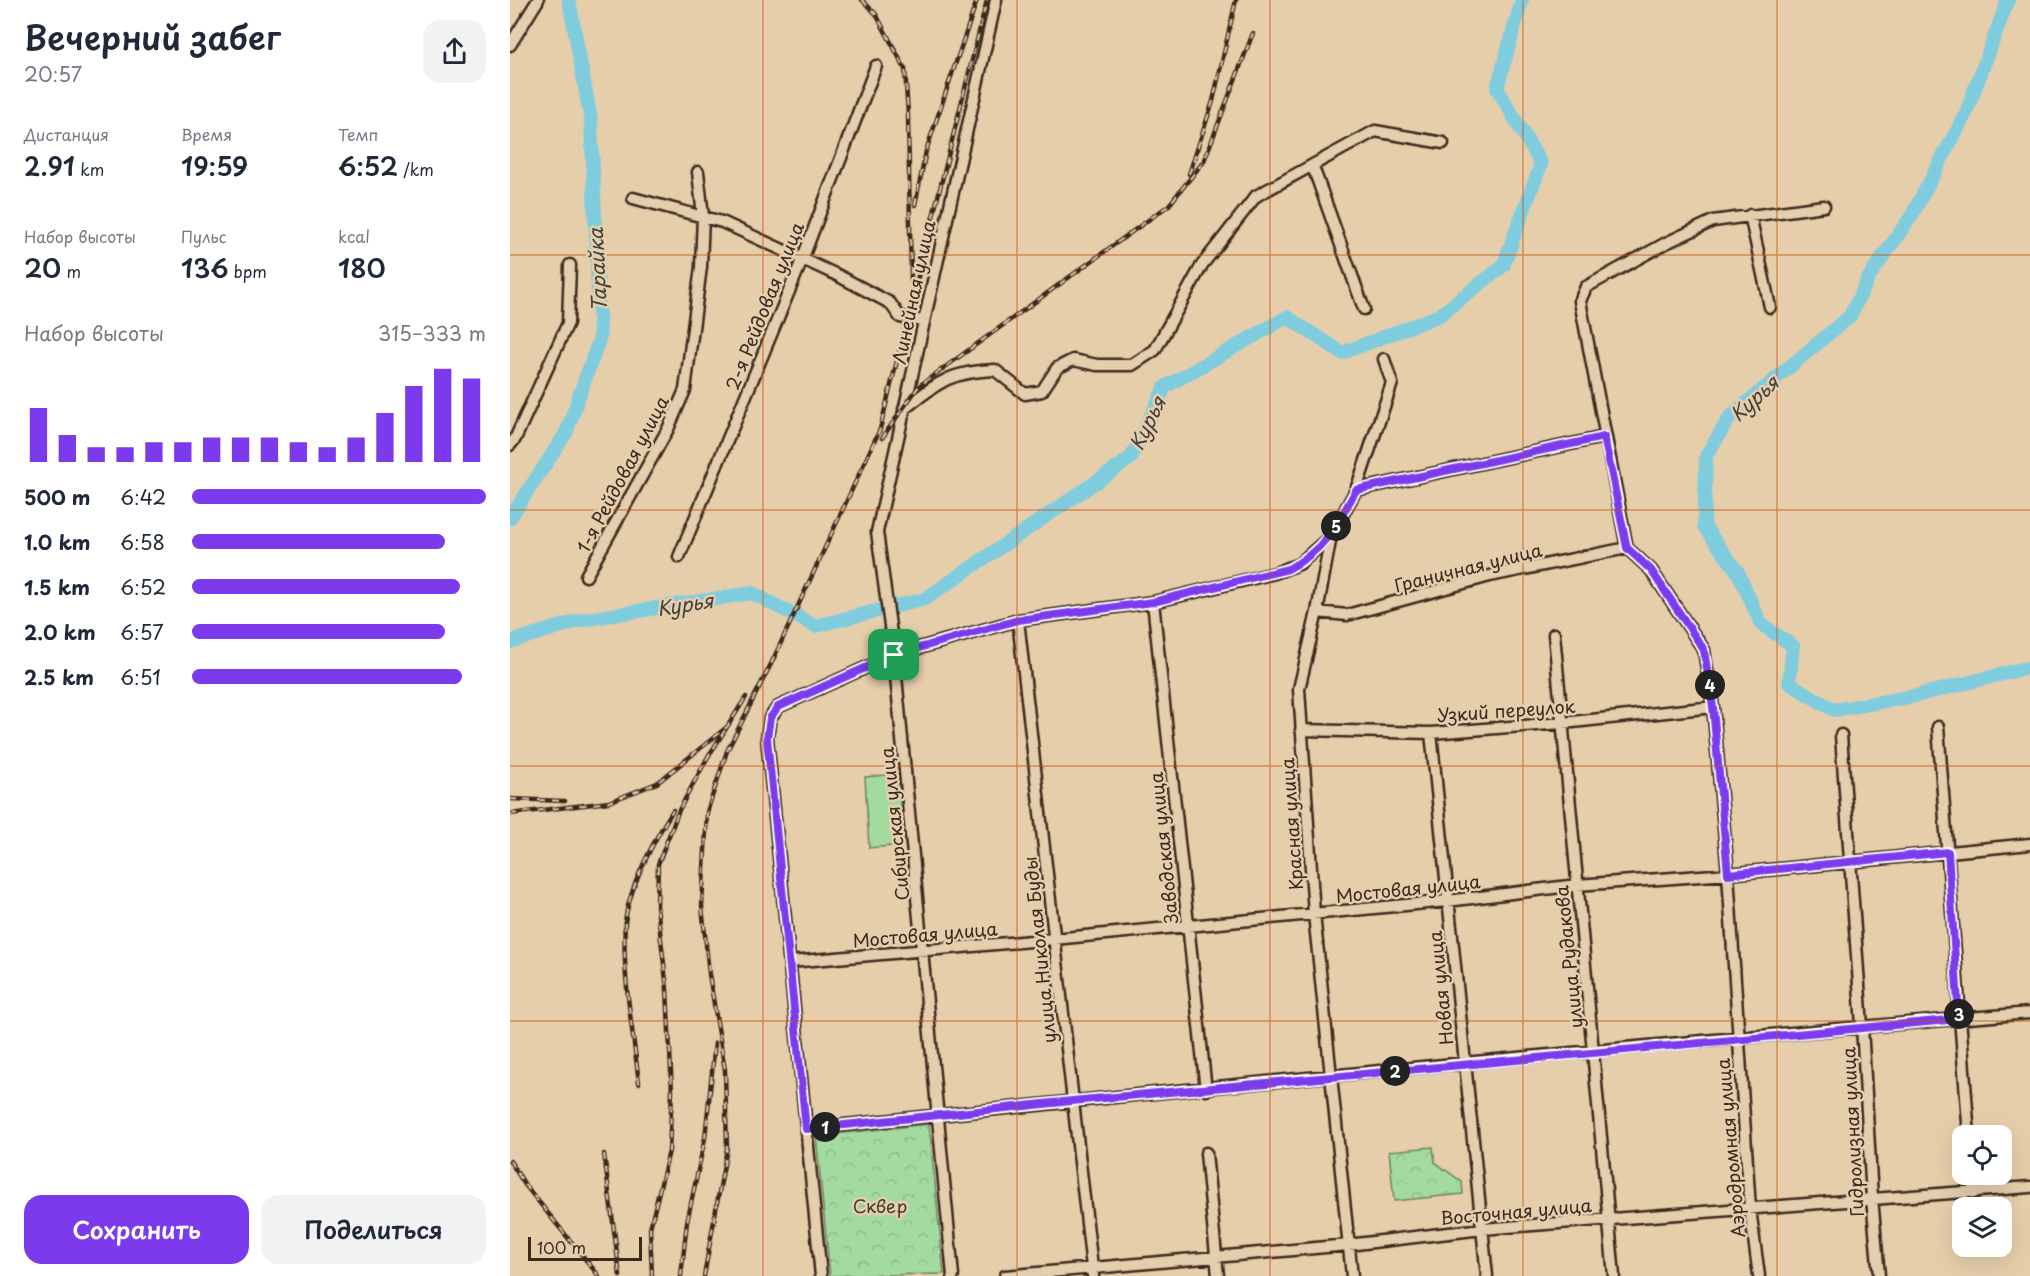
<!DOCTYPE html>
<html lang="ru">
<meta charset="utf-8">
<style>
:root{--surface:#fff;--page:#f2f2f3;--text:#1f2937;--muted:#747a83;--accent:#7c3aed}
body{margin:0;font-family:"Playpen Sans",sans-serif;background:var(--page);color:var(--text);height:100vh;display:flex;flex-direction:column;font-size:22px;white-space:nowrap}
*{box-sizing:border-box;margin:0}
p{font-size:20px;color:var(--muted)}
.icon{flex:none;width:33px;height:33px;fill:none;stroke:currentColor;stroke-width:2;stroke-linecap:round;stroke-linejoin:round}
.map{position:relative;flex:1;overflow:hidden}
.details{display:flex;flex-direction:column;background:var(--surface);width:510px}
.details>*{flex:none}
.controls{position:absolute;left:1442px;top:1125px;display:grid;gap:12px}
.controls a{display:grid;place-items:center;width:60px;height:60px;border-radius:12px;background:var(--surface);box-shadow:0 6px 24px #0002;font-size:30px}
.scale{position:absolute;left:18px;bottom:15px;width:114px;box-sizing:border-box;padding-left:6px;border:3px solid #3b2a1e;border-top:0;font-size:16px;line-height:21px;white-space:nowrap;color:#3b2a1e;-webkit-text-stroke:4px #e4cead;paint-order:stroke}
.pin{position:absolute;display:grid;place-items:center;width:51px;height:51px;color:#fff;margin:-26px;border-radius:12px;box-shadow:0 3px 9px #0006}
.km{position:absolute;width:30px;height:30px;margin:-15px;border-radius:50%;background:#222;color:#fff;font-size:16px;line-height:30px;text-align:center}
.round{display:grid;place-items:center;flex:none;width:63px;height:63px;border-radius:18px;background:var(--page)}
.head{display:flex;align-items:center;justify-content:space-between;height:102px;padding:0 24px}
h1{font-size:33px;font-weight:600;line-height:45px}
.metrics{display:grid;grid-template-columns:repeat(3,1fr);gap:9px;height:102px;padding:6px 24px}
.metrics div{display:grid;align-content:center}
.metrics b{font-size:26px;font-weight:600}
.metrics small{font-size:16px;font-weight:400}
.metrics p{font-size:16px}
.chart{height:168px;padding:12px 24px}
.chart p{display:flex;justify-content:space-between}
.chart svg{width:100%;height:108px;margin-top:6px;stroke:var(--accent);stroke-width:6}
.action{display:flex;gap:12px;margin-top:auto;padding:12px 24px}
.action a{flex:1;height:69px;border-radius:18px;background:var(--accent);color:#fff;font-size:24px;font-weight:600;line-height:69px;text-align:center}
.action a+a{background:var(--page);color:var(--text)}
ul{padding:0 24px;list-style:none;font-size:20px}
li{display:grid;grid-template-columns:96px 72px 1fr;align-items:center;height:45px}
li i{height:15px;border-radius:8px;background:var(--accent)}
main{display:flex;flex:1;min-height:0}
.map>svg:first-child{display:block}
.park{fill:url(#park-crowns);stroke:#6e825e;stroke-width:1.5}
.pitch{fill:#a2da9f;stroke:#6e825e;stroke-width:1.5}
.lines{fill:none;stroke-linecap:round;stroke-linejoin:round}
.river{stroke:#7fccde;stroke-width:14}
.minor-casing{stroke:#3b2a1e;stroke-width:15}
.minor{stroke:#e4cead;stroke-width:10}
.rail-casing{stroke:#3b2a1e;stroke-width:4.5}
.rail{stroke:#e4cead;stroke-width:2;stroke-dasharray:7;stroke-linecap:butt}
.route-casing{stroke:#fff;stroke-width:12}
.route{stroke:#7c3aed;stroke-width:8}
.grid{fill:none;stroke:#c55010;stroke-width:1.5;stroke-opacity:0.55}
.labels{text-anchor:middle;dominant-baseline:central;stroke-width:5;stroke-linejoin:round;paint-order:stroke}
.street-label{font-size:18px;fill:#3b2a1e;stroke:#e4cead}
.park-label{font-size:18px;fill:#453c2b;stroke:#e4cead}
.water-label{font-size:20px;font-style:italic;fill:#45423b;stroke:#e4cead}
</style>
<main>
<section class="details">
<div class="head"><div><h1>Вечерний забег</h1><p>20:57</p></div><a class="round"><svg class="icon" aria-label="share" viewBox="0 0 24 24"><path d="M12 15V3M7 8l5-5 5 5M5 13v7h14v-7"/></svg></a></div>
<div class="metrics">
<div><p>Дистанция</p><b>2.91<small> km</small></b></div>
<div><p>Время</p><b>19:59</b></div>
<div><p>Темп</p><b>6:52<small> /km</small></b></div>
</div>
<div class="metrics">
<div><p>Набор высоты</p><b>20<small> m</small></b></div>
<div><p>Пульс</p><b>136<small> bpm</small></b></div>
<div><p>kcal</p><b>180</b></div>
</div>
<div class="chart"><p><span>Набор высоты</span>315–333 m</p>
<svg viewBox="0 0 160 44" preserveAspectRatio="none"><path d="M5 44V22M15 44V33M25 44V38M35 44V38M45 44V36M55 44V36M65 44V34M75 44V34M85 44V34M95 44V36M105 44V38M115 44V34M125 44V24M135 44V13M145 44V6M155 44V10"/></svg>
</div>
<ul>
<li><b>500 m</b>6:42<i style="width:100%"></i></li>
<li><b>1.0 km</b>6:58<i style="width:86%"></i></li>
<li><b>1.5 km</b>6:52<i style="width:91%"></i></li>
<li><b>2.0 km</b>6:57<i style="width:86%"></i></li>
<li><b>2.5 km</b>6:51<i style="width:92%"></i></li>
</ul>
<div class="action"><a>Сохранить</a><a>Поделиться</a></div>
</section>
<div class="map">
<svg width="1520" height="1276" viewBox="0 0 1520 1276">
<defs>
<pattern id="park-crowns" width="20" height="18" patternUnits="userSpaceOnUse" patternTransform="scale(1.5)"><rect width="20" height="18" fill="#a2da9f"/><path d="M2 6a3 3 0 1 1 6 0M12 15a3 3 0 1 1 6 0" fill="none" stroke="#8cbb88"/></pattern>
</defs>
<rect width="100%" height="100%" fill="#e7ceab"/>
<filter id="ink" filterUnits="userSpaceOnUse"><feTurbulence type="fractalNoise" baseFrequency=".0167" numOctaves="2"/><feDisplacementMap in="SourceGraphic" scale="12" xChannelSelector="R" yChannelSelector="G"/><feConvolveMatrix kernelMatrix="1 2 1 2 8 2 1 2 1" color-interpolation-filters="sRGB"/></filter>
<g filter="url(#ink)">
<path class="park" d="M419,1124L434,1274L320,1276L306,1136Z
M923,1147L925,1162L952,1182L953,1194L884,1201L879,1151Z"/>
<path class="pitch" d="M388,774L393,845L359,848L355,777Z"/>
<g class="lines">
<path class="river" d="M1498,0L1456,113L1402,215L1359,277L1340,316L1220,417L1196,456L1194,526L1228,572L1251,624L1283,646L1279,683L1324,710L1405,696L1520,667
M0,518L56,433L90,337L81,120L59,0
M0,642L71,620L242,593L305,626L415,599L621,458L655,387L777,317L832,353L930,315L993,266L1031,164L987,88L1012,0"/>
<defs>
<path id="minor" d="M0,45L28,0
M803,167L854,309
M123,198L212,222L327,275L380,303L390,317L413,321
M1240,215L1260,307
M394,409C429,382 439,372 485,370L515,394L532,391L547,368L563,360L587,365H622L645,350L692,265L746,196L865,131L933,143
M0,445L5,439L58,323L60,265
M846,490L1094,437
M169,557L292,260L366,66
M76,576L158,429L175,390L191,267L193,216L188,172
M643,602L696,1090
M807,612L837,615L980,576L1117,548
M508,620L583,1276
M1044,634L1104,1276
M1428,727L1459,1136
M791,730L921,733L1053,723L1203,707
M921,733L977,1276
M1331,735L1352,1026L1362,1198L1369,1276
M280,962L544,939L937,901L1067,885L1218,874L1520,844
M296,1129C704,1086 1112,1046 1520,1013
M696,1153L708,1276
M1462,1174L1464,1193
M311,1276L257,738L260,718L268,707L384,655L508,620L643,602L765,573L789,564L821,536
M443,1276L384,655L367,532L486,0
M495,1276L838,1245L972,1229L1520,1187
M842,1276L804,914L789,689L807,612L821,536L846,490L882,383L874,359
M1249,1276L1240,1209L1218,874L1203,707L1194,650L1141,570L1117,548L1070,301L1076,287L1156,243L1203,221L1314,206"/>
</defs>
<use href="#minor" class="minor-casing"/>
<use href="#minor" class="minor"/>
<defs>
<path id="rail" d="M352,0L366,14L395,69L398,115L401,282
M679,174L703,101L726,0
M405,205L416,151L467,0
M372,438L409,386L659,205L694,161L743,33
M196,760L217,727
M0,799L55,801
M0,814L99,802L147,783L217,727L236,697
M129,1083C123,1030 112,976 115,923C118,889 145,838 163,810
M94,1154L110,1276
M0,1161L15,1185L89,1276
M142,1276L140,1228L159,1151L162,1092L157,989L147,906L148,864L169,810L200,753
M171,1276L177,1222L195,1138L205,1043
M194,1276L217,1148L215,1070L199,974L192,906L197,812L217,751L262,662L370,429L477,0"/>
</defs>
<use href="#rail" class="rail-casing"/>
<use href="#rail" class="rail"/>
</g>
</g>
<g class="lines" filter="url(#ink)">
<defs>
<path id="route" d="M1094,437L1117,548L1141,570L1194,650L1203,707L1218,874L1438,852L1449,1019L562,1101L296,1129L257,738L260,718L268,707L384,655L508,620L643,602L778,569C815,550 827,525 846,490Z"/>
</defs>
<use href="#route" class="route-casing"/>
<use href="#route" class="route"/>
</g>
<path class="grid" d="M253,0V1276M507,0V1276M760,0V1276M1013,0V1276M1267,0V1276M0,255H1520M0,510H1520M0,766H1520M0,1021H1520"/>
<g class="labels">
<g class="street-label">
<text transform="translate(403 292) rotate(-78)">Линейная улица</text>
<text transform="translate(254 306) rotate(-68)">2-я Рейдовая улица</text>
<text transform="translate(112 474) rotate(-62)">1-я Рейдовая улица</text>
<text transform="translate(958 567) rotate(-14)">Граничная улица</text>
<text transform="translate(996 710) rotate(-4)">Узкий переулок</text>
<text transform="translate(384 824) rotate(-96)">Сибирская улица</text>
<text transform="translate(781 824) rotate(-94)">Красная улица</text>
<text transform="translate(653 848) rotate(-96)">Заводская улица</text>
<text transform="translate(898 888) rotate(-6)">Мостовая улица</text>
<text transform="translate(415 934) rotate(-5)">Мостовая улица</text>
<text transform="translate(529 950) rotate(-96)">улица Николая Буды</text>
<text transform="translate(1058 957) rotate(-96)">улица Рудакова</text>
<text transform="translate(930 988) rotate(-96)">Новая улица</text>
<text transform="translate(1342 1132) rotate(-93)">Гидролизная улица</text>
<text transform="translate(1220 1148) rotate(-95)">Аэродромная улица</text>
<text transform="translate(1006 1211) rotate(-5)">Восточная улица</text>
</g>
<g class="park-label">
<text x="370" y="1205">Сквер</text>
</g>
<g class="water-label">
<text transform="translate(87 270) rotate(-93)">Тарайка</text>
<text transform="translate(1244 398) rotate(-42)">Курья</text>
<text transform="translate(637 423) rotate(-64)">Курья</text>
<text transform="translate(175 604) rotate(-9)">Курья</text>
</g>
</g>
</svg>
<div class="controls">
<a><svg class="icon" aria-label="locate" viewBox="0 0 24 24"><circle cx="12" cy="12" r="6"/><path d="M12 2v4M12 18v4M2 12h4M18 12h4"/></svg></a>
<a><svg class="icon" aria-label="layers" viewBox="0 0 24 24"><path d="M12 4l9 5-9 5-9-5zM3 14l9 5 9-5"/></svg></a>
</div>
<div class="scale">100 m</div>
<div class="pin" style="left:384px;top:655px;background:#1e9e55"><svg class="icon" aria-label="arrive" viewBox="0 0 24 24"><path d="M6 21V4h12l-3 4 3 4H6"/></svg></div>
<b class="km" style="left:315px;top:1127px">1</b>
<b class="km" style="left:885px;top:1071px">2</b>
<b class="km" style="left:1449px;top:1014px">3</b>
<b class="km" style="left:1200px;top:685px">4</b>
<b class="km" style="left:826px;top:526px">5</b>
</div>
</main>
